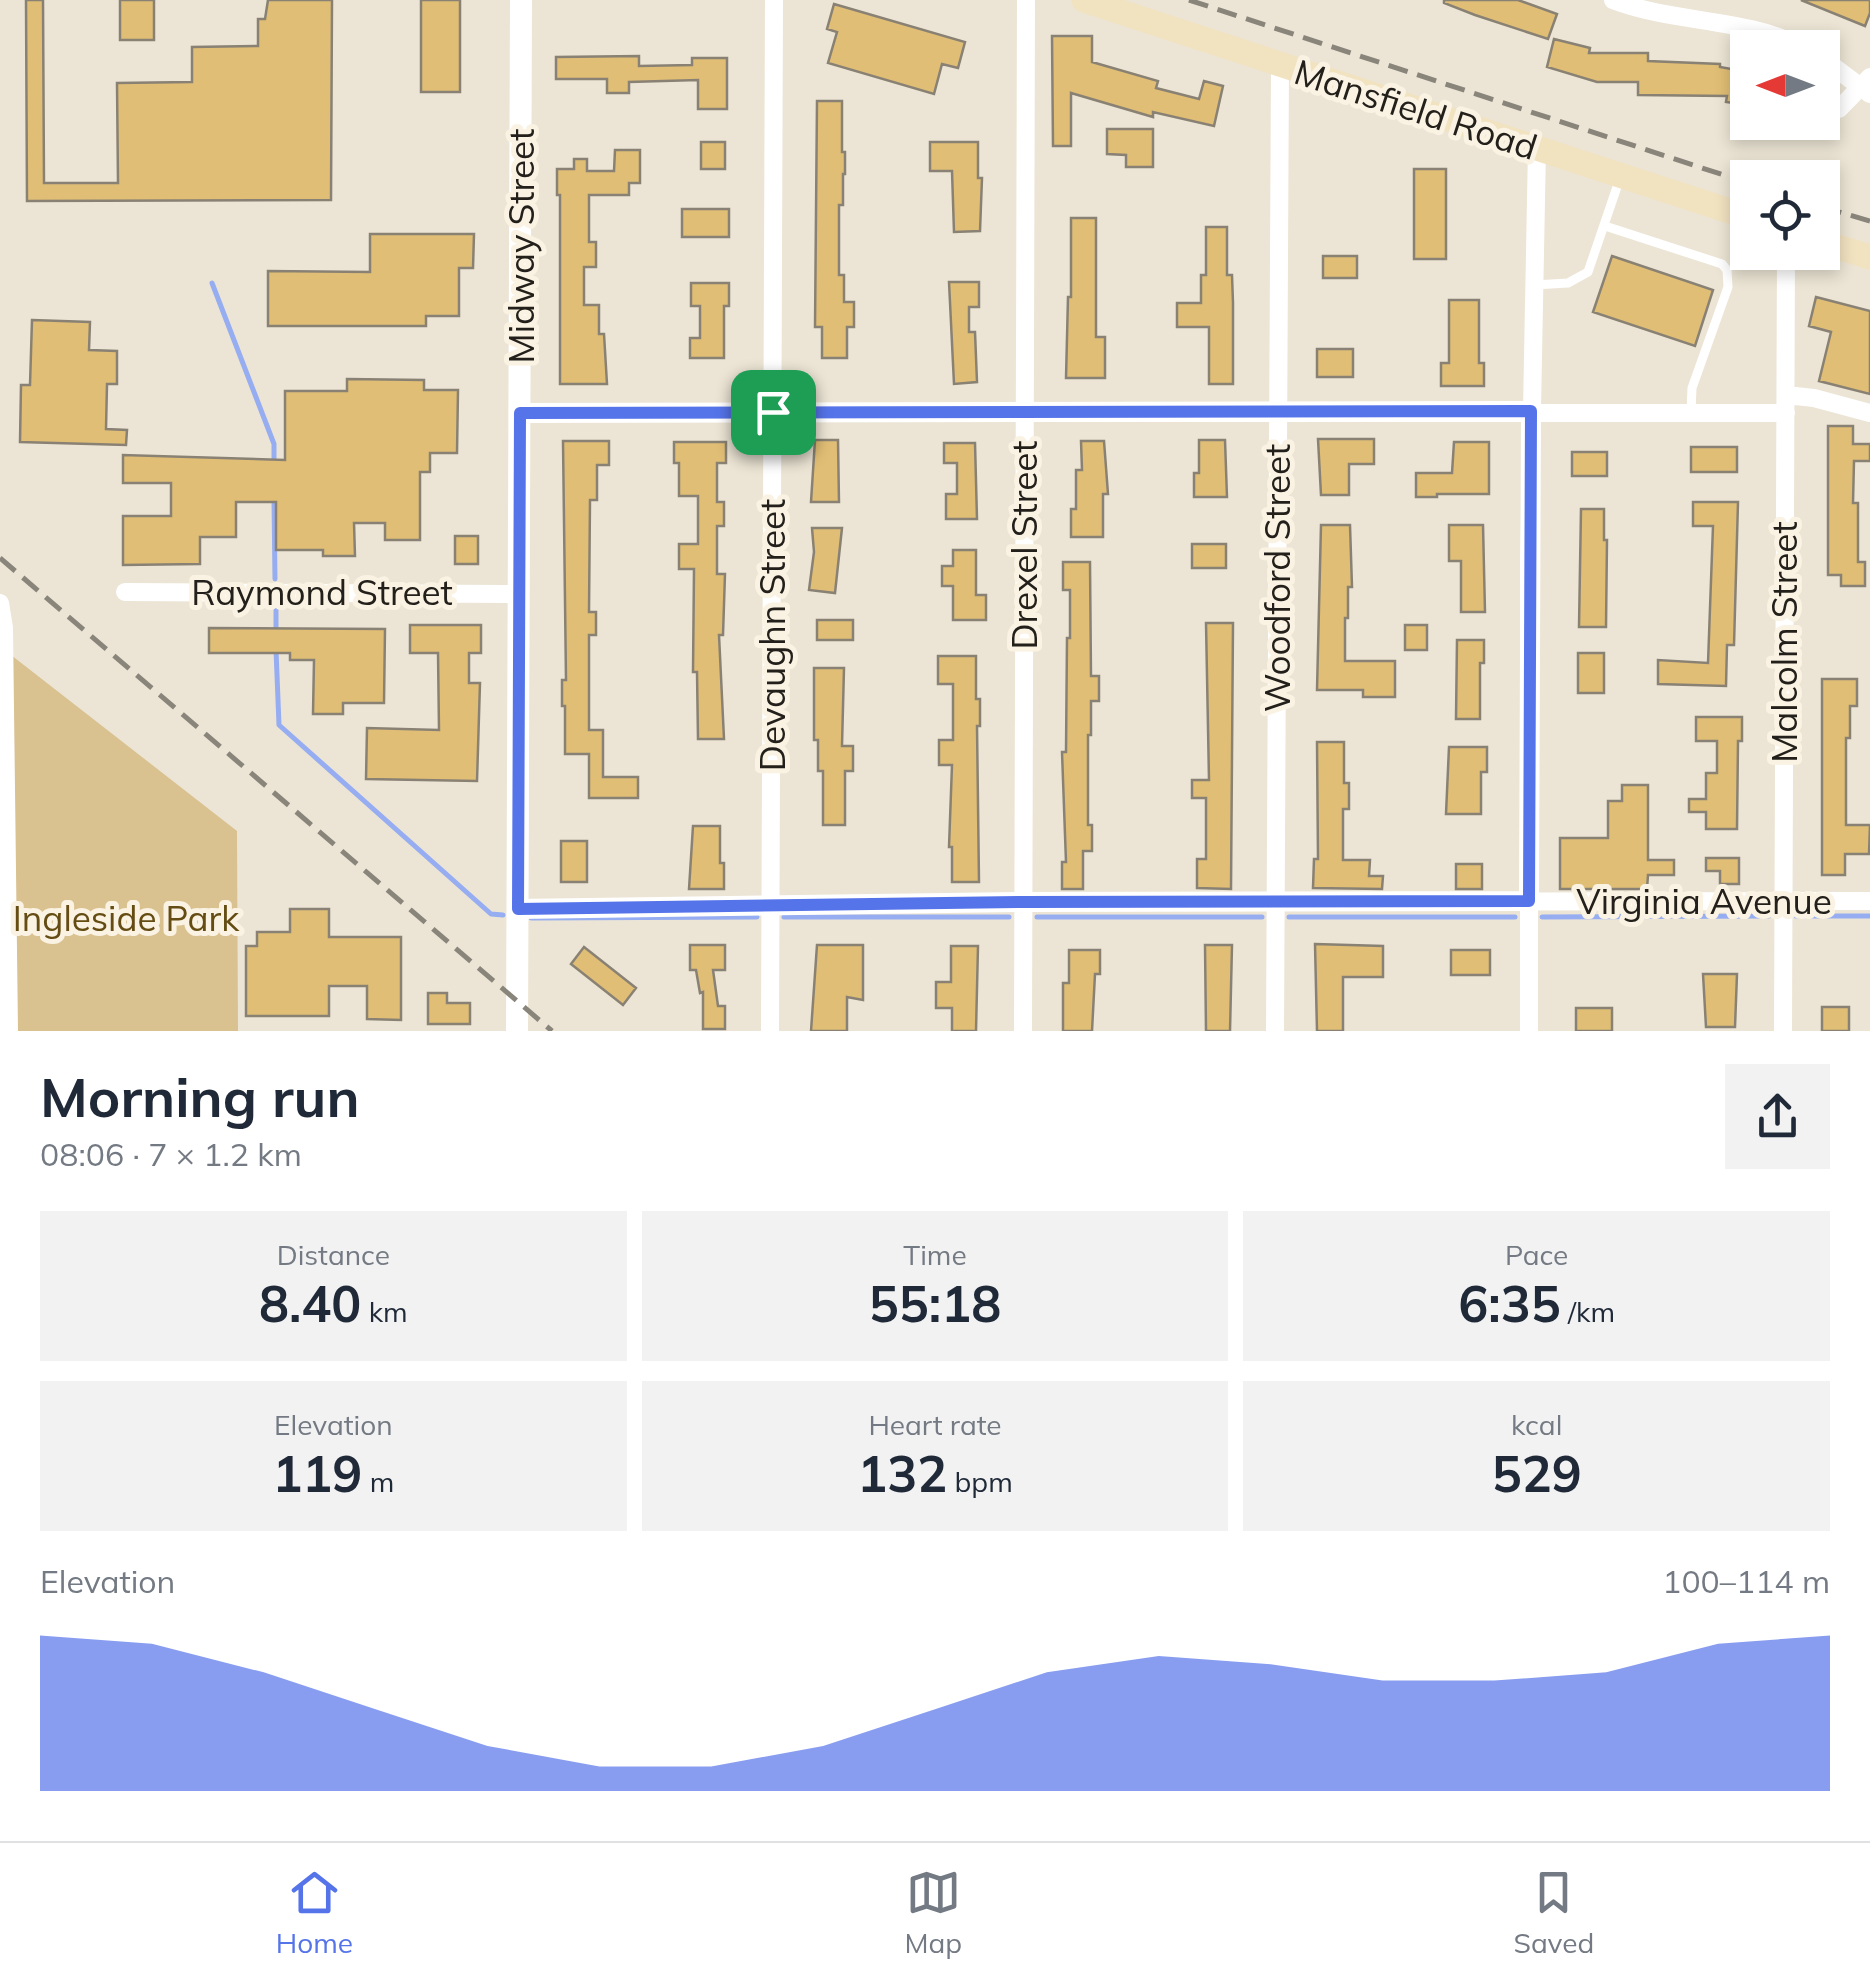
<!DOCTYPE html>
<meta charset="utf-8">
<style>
:root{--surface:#fff;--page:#f2f2f3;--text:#1f2937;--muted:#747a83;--line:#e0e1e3;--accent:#5674ea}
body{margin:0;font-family:Mulish,sans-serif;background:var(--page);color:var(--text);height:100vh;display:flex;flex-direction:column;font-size:38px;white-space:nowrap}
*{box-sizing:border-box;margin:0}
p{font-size:32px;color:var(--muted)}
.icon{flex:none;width:55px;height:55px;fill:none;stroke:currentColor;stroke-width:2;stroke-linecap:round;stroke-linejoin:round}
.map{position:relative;height:1031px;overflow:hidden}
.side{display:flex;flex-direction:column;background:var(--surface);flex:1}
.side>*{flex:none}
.needle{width:65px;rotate:270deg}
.controls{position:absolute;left:1730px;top:30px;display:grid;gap:20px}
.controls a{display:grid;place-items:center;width:110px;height:110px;border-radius:0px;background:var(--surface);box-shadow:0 5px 15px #0003;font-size:50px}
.pin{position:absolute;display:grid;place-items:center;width:85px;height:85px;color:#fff;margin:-42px;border-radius:20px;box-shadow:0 5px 15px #0006}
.round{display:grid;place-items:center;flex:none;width:105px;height:105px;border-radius:0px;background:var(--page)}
.head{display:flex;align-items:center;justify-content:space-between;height:170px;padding:0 40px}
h1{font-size:55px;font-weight:700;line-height:75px}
.stats{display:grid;grid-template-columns:repeat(3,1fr);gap:15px;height:170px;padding:10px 40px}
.stats div{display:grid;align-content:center;border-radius:0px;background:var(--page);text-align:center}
.stats b{font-size:50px;font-weight:700}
.stats small{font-size:28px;font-weight:400}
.stats p{font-size:28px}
.chart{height:280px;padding:20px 40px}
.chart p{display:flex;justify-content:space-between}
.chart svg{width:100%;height:180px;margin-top:10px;fill:var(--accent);opacity:.7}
.tabs{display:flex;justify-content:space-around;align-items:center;height:140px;border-top:2px solid var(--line);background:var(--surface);font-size:28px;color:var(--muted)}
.tabs a{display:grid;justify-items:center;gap:5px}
.tabs .selected{color:var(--accent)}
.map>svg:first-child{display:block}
.green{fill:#d9c190}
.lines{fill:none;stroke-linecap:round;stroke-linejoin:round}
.stream{stroke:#96adf1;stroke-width:5}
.building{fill:#e1be75;stroke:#898274;stroke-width:2.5}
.service{stroke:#fff;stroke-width:9}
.minor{stroke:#fff;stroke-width:18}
.tertiary{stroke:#fff;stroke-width:22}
.secondary{stroke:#f1e2c0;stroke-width:25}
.rail{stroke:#8a857b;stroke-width:5;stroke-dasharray:20 10;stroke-linecap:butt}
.route-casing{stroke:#fff;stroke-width:20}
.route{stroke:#5674ea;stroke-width:12}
.labels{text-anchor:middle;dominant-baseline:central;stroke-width:10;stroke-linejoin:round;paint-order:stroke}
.street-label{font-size:35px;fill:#23201b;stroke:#faf2e2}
.park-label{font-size:35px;fill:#644c13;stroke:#faf2e2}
</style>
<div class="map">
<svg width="1870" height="1031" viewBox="0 0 1870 1031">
<rect width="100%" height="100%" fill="#ece5d5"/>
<path class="green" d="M11,655L237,831L238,1031H16Z"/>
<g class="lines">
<path class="stream" d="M212,283L274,444V464
M274,500L275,579
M276,607V634
M276,650L279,725L491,914L503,915
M1796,916H1870
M784,917H1009
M1037,917H1262
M1289,917H1515
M1542,917L1769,916
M531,918L757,917"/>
</g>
<path class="building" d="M26,0H43L44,183H118L117,83L192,82V47L258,46V19H265L268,0H332L331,200L27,201Z
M120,0H154V40H120Z
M421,0H460V92H421Z
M1444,0H1518L1557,14L1548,39L1475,15L1444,3Z
M1801,0H1870V13L1865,26Z
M834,4L965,42L958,68L942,64L934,94L828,63L837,32L827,29Z
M1052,36H1092V62L1158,81L1156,88L1199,99L1204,81L1223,86L1214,126L1153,112V117L1071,93V146H1053Z
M1554,39L1590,48L1589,53H1648V61L1720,64V67L1748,72V105L1726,102L1727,96L1638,95V82H1597L1547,67Z
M639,56V66L692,65V58H727V109H698V80L629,82V93H607V79H556V57Z
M817,101H842V152H845V174H843V205H839V275H844V302H854V327H847V358H822V327H815Z
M1107,129H1153V167H1126V155L1107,154Z
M701,142H725V169H701Z
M930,142H978V178H982L980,231L954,232L952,171H930Z
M615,150H640V183H629V195H589V242H596V267H584V305H599V334H604L607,384H560V195H557V169H574V159H587V171H614Z
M1414,169H1446V259H1414Z
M682,209H729V237H682Z
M1071,218H1096V337H1105V378H1066L1068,297H1071Z
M1206,227H1227V275H1232L1233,303V384H1209V327H1177V303H1201V275H1206Z
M370,234H474L473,268H459V316H426V326H268V271L370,272Z
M1323,256H1357V278H1323Z
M1612,256L1713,290L1695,346L1593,312Z
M949,282H979V307H969V332H975L977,382L954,384Z
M691,283H729V306H724V358H690V338H700V306H691Z
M1816,297L1870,311V394L1819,381L1831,332L1809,326Z
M1449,300H1479V363H1484V386H1441V363H1449Z
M32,320L90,322L89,350L117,351V384H107L106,429L127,430L126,445L20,442L21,385H30Z
M1317,349H1353V377H1317Z
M347,379L424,380V390H458L457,453H430V472H420V540H385V523H354L355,556H323V550H276V502H236V537H200V564L123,565V516H171V483H123V455L285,460V391H347Z
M1828,426H1853V444H1870V461H1854L1853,503H1858V562H1865V586H1841V575H1828Z
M1318,439H1374V464H1349V495H1321Z
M815,440H838L839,502H811Z
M1199,440H1225L1227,497H1194V473H1199Z
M563,441H609V465H597V500H590L589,612H596V635H589V730H603V777H638V798H589V754H565V706H562V680H566Z
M1081,441H1104L1108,494H1103V537H1071V509H1076V470H1082Z
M674,442H726V463H717V502H724V526H717V574H725L723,635H719L724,739H698L697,672H693L694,569H679V544H698V496H679V463H674Z
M1454,442H1489V494H1437V497H1416V473H1452Z
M944,443H975L977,519H946V494H957V463H944Z
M1691,447H1737V472H1691Z
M1572,452H1607V476H1572Z
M1693,502H1738L1734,645H1727L1726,686L1658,684V660L1708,663L1713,526H1693Z
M1581,509H1604V540H1607L1606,627H1579Z
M1321,525H1350L1352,587H1348V618H1345V661H1395V697H1363V690H1317Z
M1449,525H1483L1485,612H1461V561H1449Z
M812,528H842L835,593L809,590L814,552Z
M455,536H478V564H455Z
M1192,544H1226V568H1192Z
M953,550H976V595H986V620H953V586H942V566H953Z
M1063,562H1090L1091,676H1099V701H1091V735H1088V825H1092V851H1083V889H1062V862H1066L1062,752H1066L1067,638H1070V590H1063Z
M817,620H853V640H817Z
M1206,623H1233L1231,889L1197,888V859H1206V798H1192V780H1209Z
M410,625H481V653H469V683H480L477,781L366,779L367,728L439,730L438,653H410Z
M1405,625H1427V650H1405Z
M209,628L385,629L384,703H343V714H313L314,660H290V653H209Z
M1457,640H1484V663H1480V719H1456Z
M1578,653H1604V693H1578Z
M938,656H976V699H980V726H977L979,882H952V847H949L952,765H939V740H953V684H938Z
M814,668H844L842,746H853V771H845V825H823V771H818V740H814Z
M1822,679H1857V706H1850V738H1846V825H1870L1869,854H1845V875H1822Z
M1696,717H1742V741H1738L1737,829H1706V812H1689V799H1706V773H1717V741H1696Z
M1317,742H1344V783H1349V809H1343V860H1370L1369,876H1383L1382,889L1313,888L1314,859H1318Z
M1449,747H1487V772H1481V814H1446Z
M1622,785H1648V860H1674V875H1648L1647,889H1560V838H1608V801H1622Z
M693,826H720V863H724V889H689Z
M561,841H587V882H561Z
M1706,858H1739V884H1720V871H1706Z
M1456,864H1482V889H1456Z
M290,909H329V937H401V1020L367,1019V986H329V1016H246V946H257V932H290Z
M1315,944L1383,946V977H1343V1031H1317Z
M690,945H725V970H713L718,1006H725V1029H703V992L700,993L696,970H690Z
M817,945H863V1000L847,997V1031H811Z
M1205,945H1232L1230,1031H1206Z
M951,946H978L976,1031H952V1008H936V982H951Z
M584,947L636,988L623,1005L571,964Z
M1069,950H1100V974H1095L1092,1031H1063V983H1069Z
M1451,950H1490V975H1451Z
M1703,974H1737L1735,1027H1706Z
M428,993H447V1003H470V1024H428Z
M1822,1007H1849V1031H1822Z
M1576,1008H1612V1031H1576Z"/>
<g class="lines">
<path class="service" d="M1605,226L1722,264L1727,270L1728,287L1692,388L1691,412
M1534,285L1568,283L1588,272L1620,178"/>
<path class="minor" d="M1613,0C1676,24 1744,17 1805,48
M1822,58L1870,94
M1839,109L1870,77
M1786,395L1814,398L1870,413
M520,413H1786
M125,592L519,594
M0,603L4,628L9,1031
M518,909L1023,902L1870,901
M770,1031L774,0
M1023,1031L1026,0
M1275,1031L1280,64
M1529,1031V565L1537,148
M1783,1031L1786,252"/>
<path class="tertiary" d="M517,1031L521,0"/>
<path class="secondary" d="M1084,0L1748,217
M1822,242L1870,257"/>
<path class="rail" d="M1189,0L1748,183
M1822,207L1870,221
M0,558L552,1031"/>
</g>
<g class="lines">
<defs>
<path id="route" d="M1531,411L1529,901L1023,902L518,909L520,413Z"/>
</defs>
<use href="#route" class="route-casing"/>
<use href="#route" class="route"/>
</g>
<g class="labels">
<g class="street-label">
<text transform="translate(1416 109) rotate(18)">Mansfield Road</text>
<text transform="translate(521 246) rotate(-90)">Midway Street</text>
<text transform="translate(1024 545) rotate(-90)">Drexel Street</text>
<text transform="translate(1277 578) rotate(-90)">Woodford Street</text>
<text x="322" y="592">Raymond Street</text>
<text transform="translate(772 635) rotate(-90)">Devaughn Street</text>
<text transform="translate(1784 642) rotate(-90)">Malcolm Street</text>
<text x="1704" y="901">Virginia Avenue</text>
</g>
<g class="park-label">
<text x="126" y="918">Ingleside Park</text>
</g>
</g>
</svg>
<div class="controls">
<a><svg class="needle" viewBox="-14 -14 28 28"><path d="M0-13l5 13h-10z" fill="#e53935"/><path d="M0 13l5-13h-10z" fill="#747a83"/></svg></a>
<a><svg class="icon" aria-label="locate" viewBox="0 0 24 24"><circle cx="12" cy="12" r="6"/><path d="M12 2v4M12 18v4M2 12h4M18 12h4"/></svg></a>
</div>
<div class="pin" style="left:773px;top:412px;background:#1e9e55"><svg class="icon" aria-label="arrive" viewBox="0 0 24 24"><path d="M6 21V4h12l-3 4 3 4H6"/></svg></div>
</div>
<section class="side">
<div class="head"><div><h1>Morning run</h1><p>08:06 · 7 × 1.2 km</p></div><a class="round"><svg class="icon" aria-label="share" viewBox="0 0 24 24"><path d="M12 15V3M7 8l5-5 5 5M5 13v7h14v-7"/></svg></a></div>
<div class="stats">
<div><p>Distance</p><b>8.40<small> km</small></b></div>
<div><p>Time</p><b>55:18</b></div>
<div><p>Pace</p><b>6:35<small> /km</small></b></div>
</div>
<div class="stats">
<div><p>Elevation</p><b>119<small> m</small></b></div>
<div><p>Heart rate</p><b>132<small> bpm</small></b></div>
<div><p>kcal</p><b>529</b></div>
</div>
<div class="chart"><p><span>Elevation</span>100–114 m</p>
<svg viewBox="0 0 160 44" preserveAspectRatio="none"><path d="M0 44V6L10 8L20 15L30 24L40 33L50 38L60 38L70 33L80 24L90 15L100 11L110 13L120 17L130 17L140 15L150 8L160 6V44z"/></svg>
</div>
</section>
<nav class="tabs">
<a class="selected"><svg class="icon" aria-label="home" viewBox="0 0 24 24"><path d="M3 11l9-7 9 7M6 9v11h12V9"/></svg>Home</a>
<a><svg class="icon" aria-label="map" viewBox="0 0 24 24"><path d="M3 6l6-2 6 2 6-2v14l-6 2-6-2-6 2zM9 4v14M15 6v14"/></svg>Map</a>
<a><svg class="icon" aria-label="saved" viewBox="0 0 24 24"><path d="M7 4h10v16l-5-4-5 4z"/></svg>Saved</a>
</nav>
